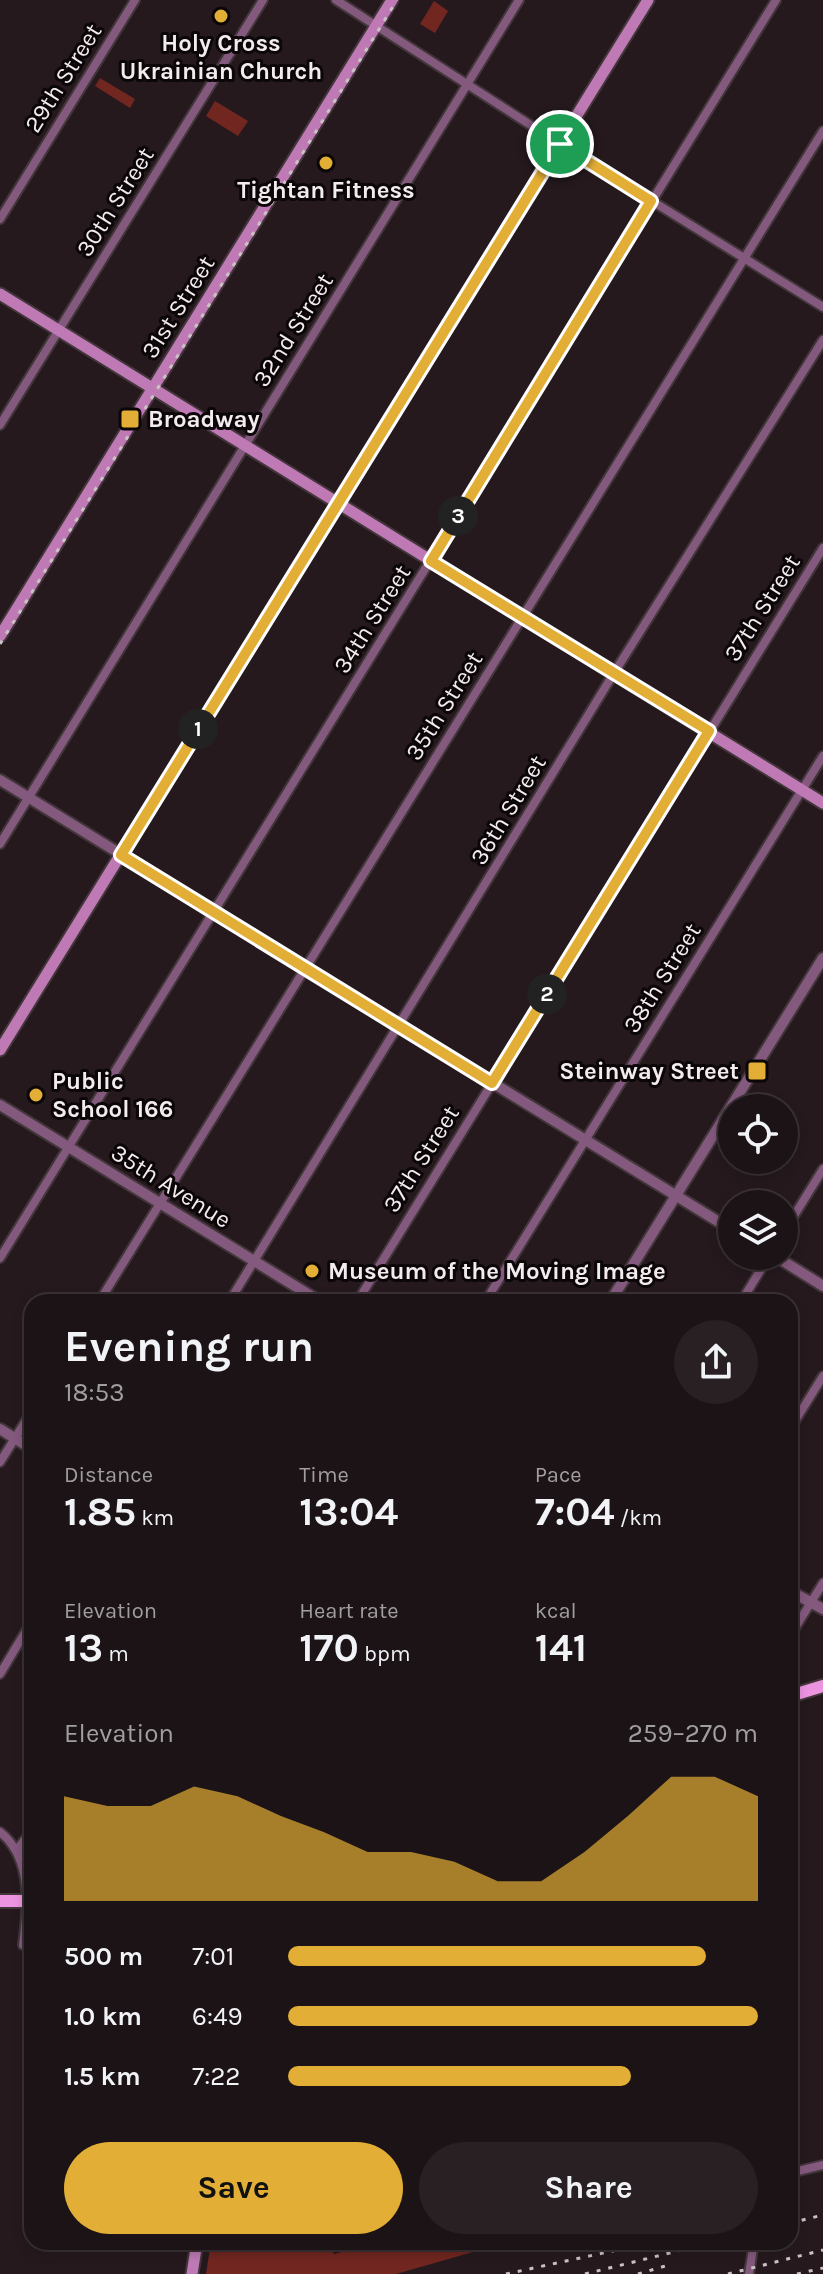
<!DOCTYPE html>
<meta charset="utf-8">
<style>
:root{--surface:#1c1316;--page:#292023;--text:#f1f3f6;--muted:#a09ea1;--line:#3a3235;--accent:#e3ae35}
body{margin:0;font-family:Karla,sans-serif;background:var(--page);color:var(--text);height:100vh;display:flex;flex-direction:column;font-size:30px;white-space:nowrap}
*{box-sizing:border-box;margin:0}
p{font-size:26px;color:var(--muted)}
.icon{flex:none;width:44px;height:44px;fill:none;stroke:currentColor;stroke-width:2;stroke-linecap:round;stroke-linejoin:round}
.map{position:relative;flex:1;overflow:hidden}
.drawer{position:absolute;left:24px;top:1294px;width:774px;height:956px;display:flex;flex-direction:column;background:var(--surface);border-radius:24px;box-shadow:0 4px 12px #0003,0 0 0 2px var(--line)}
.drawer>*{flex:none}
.controls{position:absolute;left:718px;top:1094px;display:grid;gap:16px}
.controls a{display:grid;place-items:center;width:80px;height:80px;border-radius:50%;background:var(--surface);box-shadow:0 4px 12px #0003,0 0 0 2px var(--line);font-size:40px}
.pin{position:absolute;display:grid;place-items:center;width:68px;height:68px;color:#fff;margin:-34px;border:4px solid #fff;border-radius:50%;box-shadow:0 2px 8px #0007}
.km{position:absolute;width:40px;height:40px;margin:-20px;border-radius:50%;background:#222;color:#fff;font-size:22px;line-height:40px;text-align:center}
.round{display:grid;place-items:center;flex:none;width:84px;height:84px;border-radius:42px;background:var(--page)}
.head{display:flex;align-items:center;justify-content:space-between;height:136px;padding:0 40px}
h1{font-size:44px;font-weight:700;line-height:60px}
.metrics{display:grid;grid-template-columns:repeat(3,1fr);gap:12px;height:136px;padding:8px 40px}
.metrics div{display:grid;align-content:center}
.metrics b{font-size:40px;font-weight:700}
.metrics small{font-size:22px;font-weight:400}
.metrics p{font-size:22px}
.chart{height:224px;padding:16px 40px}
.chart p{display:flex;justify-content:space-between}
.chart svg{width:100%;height:144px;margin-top:8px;fill:var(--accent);opacity:.7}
.button{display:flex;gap:16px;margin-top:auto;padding:16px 40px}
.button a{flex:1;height:92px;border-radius:48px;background:var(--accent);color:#111;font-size:32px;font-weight:700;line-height:92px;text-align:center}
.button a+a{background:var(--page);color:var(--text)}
ul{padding:0 40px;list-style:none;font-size:26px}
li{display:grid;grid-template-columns:128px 96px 1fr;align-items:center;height:60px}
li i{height:20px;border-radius:10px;background:var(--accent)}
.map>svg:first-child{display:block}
.green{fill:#722620}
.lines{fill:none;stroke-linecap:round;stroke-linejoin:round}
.minor-casing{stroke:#42363b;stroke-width:12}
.tertiary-casing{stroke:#42363b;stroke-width:14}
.secondary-casing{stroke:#42363b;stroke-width:15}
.primary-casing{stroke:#42363b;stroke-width:16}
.minor{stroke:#84597e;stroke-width:8}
.tertiary{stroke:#84597e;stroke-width:10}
.secondary{stroke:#bf7ab6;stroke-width:11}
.primary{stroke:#ed94e1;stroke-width:12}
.rail{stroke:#cbc2c6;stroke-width:3;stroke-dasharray:4 8;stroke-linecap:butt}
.route-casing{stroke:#fff;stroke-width:16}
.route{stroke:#e3ae35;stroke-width:10}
.poi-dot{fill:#e3ae35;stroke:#0b0608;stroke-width:3}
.labels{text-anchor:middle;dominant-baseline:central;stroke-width:6;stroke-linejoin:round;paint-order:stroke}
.poi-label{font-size:24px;font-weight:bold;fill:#f4ebef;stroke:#0b0608;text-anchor:start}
.street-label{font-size:24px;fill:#f4ebef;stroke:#0b0608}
</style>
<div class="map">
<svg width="823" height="2274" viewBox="0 0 823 2274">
<rect width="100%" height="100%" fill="#25191e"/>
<path class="green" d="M434,1L448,11L435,33L420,24Z
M100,78L135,99L130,108L95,86Z
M215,101L248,121L238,136L206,116Z
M211,2242H326L334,2254L379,2242H508L396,2274H206Z"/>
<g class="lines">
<defs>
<path id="minor" d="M336,0L560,144L823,307
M0,219L135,0
M0,425L263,0
M0,844L519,0
M784,1232L823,1169
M0,1258L776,0
M99,1302L823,131
M229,1302L614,673L823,340
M357,1302L823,548
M485,1302L823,756
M741,1302L769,1256
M790,1429L823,1376
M0,1462L32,1411
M790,1636L823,1583
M0,1674L32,1621
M0,1832C33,1858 28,1908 23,1945
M17,1850L32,1830
M17,1850L32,1852
M790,2173L823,2165
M749,2274L754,2242"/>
<path id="tertiary" d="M0,780L732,1230
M0,1105L321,1302
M775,1256L823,1286
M610,1302L823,958
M0,1429L32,1449
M790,1591L823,1609"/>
<path id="secondary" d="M0,294L823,803
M0,636L392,0
M0,1050L648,0
M192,2274L197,2242"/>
<path id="primary" d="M790,1696L823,1686
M0,1901H32"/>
</defs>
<use href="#minor" class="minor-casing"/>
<use href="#tertiary" class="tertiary-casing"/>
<use href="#secondary" class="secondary-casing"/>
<use href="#primary" class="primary-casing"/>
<use href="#minor" class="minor"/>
<use href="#tertiary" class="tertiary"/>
<use href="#secondary" class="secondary"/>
<use href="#primary" class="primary"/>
<path class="rail" d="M0,644L397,0
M790,2223L823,2215
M706,2250L737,2242
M726,2250L760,2242
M506,2274L654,2242
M585,2274L714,2242
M638,2274L672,2264
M728,2274L823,2250
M797,2274L823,2268"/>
</g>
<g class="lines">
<defs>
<path id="route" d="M560,144L651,201L431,561L709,731L492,1083L121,855Z"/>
</defs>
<use href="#route" class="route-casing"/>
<use href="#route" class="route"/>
</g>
<g class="poi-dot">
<circle cx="221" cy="16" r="8"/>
<circle cx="326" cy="163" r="8"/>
<rect x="120" y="409" width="20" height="20" rx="4"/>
<rect x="747" y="1061" width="20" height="20" rx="4"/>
<circle cx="36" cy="1095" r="8"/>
<circle cx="312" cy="1271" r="8"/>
</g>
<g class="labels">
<g class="poi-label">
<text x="221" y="43" text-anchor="middle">Holy Cross<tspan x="221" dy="28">Ukrainian Church</tspan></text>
<text x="326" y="190" text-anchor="middle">Tightan Fitness</text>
<text x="148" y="419">Broadway</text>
<text x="739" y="1071" text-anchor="end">Steinway Street</text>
<text x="52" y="1081">Public<tspan x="52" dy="28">School 166</tspan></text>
<text x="328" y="1271">Museum of the Moving Image</text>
</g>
<g class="street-label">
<text transform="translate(63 78) rotate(-58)">29th Street</text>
<text transform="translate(115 202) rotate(-58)">30th Street</text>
<text transform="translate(178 307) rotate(-58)">31st Street</text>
<text transform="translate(293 330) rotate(-58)">32nd Street</text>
<text transform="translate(762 608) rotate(-58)">37th Street</text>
<text transform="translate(372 619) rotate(-58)">34th Street</text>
<text transform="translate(444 706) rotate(-58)">35th Street</text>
<text transform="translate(508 810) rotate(-59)">36th Street</text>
<text transform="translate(662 978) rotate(-58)">38th Street</text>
<text transform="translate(421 1159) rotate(-58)">37th Street</text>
<text transform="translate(171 1186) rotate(32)">35th Avenue</text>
</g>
</g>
</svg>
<div class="controls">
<a><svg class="icon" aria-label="locate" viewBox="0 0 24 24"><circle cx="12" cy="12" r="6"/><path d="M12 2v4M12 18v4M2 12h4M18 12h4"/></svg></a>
<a><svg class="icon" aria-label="layers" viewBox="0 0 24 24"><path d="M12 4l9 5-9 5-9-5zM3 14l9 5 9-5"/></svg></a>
</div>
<div class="pin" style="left:560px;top:144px;background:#1e9e55"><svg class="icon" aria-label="arrive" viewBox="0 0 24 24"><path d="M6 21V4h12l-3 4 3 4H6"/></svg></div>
<b class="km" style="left:198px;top:729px">1</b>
<b class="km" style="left:547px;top:994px">2</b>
<b class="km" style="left:458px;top:516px">3</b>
<section class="drawer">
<div class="head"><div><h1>Evening run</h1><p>18:53</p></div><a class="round"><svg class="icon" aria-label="share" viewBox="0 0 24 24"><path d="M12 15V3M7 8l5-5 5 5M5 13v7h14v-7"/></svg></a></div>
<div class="metrics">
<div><p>Distance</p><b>1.85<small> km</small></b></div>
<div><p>Time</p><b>13:04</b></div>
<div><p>Pace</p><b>7:04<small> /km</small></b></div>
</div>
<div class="metrics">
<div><p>Elevation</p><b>13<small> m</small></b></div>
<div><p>Heart rate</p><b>170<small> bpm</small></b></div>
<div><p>kcal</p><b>141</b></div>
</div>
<div class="chart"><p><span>Elevation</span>259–270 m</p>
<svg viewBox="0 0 160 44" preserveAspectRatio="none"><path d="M0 44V12L10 15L20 15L30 9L40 12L50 18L60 23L70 29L80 29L90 32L100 38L110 38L120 29L130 18L140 6L150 6L160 12V44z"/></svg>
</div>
<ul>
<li><b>500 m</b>7:01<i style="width:89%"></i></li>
<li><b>1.0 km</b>6:49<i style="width:100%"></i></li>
<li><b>1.5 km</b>7:22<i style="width:73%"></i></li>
</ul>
<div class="button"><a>Save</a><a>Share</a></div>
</section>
</div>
